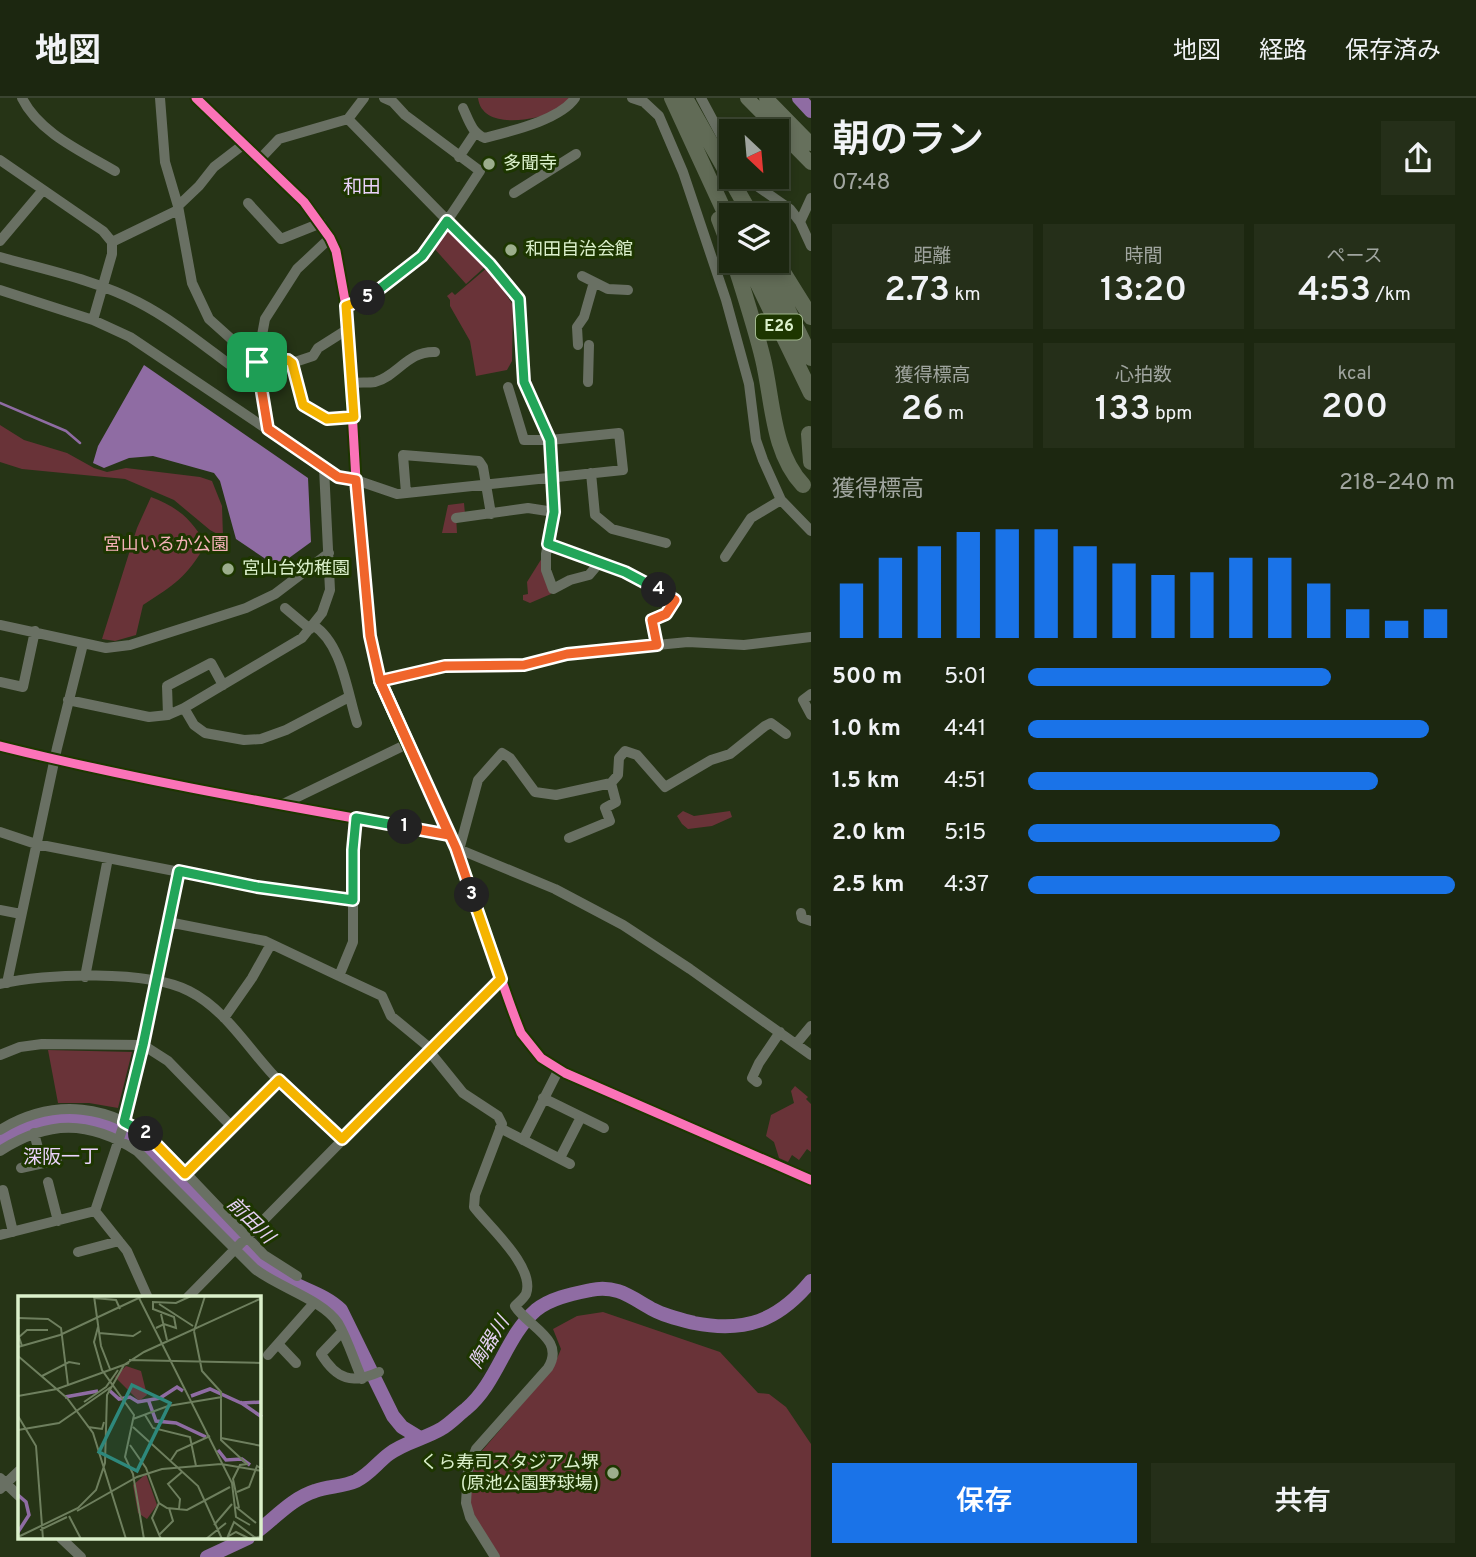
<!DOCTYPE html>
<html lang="ja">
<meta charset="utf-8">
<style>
:root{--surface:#1c2710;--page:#252f19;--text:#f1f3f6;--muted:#a0a59f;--line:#3a4430;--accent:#1a73e8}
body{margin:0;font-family:Overpass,"Noto Sans JP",sans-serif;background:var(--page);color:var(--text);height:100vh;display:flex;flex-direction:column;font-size:26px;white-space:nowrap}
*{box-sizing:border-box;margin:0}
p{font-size:23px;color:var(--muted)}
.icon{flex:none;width:38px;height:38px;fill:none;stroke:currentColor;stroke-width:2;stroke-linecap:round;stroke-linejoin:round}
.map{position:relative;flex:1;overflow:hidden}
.drawer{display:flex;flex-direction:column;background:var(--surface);width:665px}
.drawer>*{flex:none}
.needle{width:46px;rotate:154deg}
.buttons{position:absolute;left:719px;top:21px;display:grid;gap:14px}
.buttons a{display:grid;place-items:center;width:70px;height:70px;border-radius:0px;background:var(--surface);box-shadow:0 4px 10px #0003,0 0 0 2px var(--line);font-size:35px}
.pin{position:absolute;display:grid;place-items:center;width:60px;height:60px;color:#fff;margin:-30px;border-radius:14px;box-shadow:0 4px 10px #0006}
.km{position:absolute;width:35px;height:35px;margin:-18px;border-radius:50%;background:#222;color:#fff;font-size:19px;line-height:35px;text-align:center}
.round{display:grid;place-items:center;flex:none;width:74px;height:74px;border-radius:0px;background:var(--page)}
.headline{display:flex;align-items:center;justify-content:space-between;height:119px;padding:0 21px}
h1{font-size:38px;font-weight:600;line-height:52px}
.figures{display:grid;grid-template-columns:repeat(3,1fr);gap:10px;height:119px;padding:7px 21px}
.figures div{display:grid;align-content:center;border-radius:0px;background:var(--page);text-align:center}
.figures b{font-size:35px;font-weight:600}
.figures small{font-size:19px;font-weight:400}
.figures p{font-size:19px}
.chart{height:196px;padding:14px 21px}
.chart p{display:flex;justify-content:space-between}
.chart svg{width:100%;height:126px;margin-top:7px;stroke:var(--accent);stroke-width:6}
.primary-button{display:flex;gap:14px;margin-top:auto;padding:14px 21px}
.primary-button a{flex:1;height:80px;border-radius:0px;background:var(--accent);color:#fff;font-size:28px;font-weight:600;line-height:80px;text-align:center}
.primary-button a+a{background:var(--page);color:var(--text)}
ul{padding:0 21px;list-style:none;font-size:23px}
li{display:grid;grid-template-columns:112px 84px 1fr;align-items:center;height:52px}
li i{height:18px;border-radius:9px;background:var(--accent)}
header{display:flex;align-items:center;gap:42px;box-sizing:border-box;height:98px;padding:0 35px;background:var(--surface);border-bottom:2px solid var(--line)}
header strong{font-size:33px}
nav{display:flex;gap:38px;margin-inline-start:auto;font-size:24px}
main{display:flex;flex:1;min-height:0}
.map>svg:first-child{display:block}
.green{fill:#693338}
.water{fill:#8f6ca3}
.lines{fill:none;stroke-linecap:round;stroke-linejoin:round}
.stream{stroke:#8f6ca3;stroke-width:2.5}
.river{stroke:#8f6ca3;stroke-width:14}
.minor{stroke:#697063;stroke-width:10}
.major{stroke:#66705c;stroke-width:14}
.highway{stroke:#616b56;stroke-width:16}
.cycleway-casing{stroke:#1d3600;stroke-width:13}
.cycleway{stroke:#fb73b8;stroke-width:9}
.split-1-casing{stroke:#fff;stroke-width:14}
.split-2-casing{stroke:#fff;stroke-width:14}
.split-3-casing{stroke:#fff;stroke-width:14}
.split-4-casing{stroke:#fff;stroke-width:14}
.split-5-casing{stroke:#fff;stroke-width:14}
.split-6-casing{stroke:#fff;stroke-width:14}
.split-1{stroke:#f0652b;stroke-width:9}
.split-2{stroke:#22a559;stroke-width:9}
.split-3{stroke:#f5b400;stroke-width:9}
.split-4{stroke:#f0652b;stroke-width:9}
.split-5{stroke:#22a559;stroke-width:9}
.split-6{stroke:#f5b400;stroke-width:9}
.poi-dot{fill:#9cae8c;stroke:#1d3600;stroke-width:2.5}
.labels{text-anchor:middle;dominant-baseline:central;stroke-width:6;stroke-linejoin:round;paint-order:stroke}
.shield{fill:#1d3600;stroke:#a2b88e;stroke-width:2}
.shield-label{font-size:16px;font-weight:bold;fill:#dbf0cb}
.poi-label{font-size:18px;fill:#dbf0cb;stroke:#1d3600;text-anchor:start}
.park-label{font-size:18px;fill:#f6b2b9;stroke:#1d3600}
.neighbourhood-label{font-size:19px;fill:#ebd3fb;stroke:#1d3600}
.water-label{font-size:19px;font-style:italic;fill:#e6d1f4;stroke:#1d3600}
.inset-river{fill:none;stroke:#8f6ca3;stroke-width:3.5}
.inset-road{fill:none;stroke:#6e7f5e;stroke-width:2}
.view{fill:#2e887c;fill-opacity:0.15;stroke:#2e887c;stroke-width:3.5}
.inset-edge{fill:none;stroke:#dbf0cb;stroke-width:3.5}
</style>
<header>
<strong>地図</strong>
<nav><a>地図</a><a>経路</a><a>保存済み</a></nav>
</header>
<main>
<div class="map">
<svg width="811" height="1459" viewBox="0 0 811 1459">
<rect width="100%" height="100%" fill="#263416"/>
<path class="green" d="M478,0H574C568,4 561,9 555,13C534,23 482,32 478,0Z
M450,131L486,168L466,186L433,149L445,132Z
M488,169L513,207L512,263L507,272L476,278L470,243L450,208V202L447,198L452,194L455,197Z
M0,327L24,342L67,355L94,370L107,374L126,370L200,379L212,383L222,408L223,439L210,432L174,402L125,381L22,371L0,364Z
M151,399C179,410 190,420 206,446C186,480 175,486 143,507L136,537L115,543L102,541L137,430Z
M464,405L465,416L456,417L457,435H442L448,407Z
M542,460V472L551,496L530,505L523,502V497L528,496L527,484Z
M683,713L694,718L730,713L732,719L712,728L688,731L682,726L677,718Z
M48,952L132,954L118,1010L89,1005H58Z
M795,988L808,999L806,1001L811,1006V1054L807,1051L799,1062L792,1057L788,1064L779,1060L774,1044L766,1038L771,1017L794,1005L791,993Z
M603,1214L720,1254L758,1295L769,1296L786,1309L811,1346V1459H500C491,1445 475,1424 471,1410C466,1393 473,1369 481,1354L553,1270L561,1251L553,1231L577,1218Z"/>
<path class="water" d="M144,267L308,380L311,444L278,468L273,466L236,441L220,383L214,375L153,358L129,360L104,370L93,365L98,348Z"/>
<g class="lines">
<path class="stream" d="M0,305L66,333L80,345"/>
<path class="river" d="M799,0L811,13
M0,1043C46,1014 102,1015 145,1049C162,1062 176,1079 191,1094C218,1121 244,1147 272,1172C293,1190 322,1193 341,1212L393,1318L402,1329L420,1340
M259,1432C277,1418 293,1400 315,1393C328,1388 343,1389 356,1383C370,1376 377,1365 389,1356C405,1344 424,1341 441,1331C450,1326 458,1317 466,1311C498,1284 505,1239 536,1212C551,1200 572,1196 591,1192C617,1186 633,1201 654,1212C665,1218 682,1222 694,1225C745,1235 778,1223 811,1183
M207,1459L248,1440"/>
<path class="minor" d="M22,0C39,35 83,54 115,73
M160,0L165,64L178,108L192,185L209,221L257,264L287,262L292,265L303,307L327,321L354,319
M196,0L304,104L330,140L336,153L346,208L356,382L370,538C384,614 425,679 455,749C481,810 496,874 521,935L541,960L565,975L811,1082
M632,0L644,4L659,18L683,74L726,202L749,286L756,342L763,362L781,402L811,433
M701,0L732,58
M463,10C469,23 472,35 485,40C511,33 560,22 575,0
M348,21L490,166L519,201L524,283L550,342L554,414L546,456V472L553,491L570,482L589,477L600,464
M459,59L475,35
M260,61L279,41L348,21L364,0
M0,62L103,133L112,144V156L93,222
M744,79L790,111L800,124
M514,95L576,56
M811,100L800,124L811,148
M248,105L281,141L321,125
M178,108L199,88L214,69L244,46
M0,143L43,92
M112,144L178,112
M0,159C46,172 96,182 138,204C183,227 221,263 263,290
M582,178L608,191L628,192
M0,192L93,222L130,239L338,379L356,382L397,396L623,372L619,335L550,342H524L508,289
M346,208C413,183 443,129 480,73L405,17L393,4L384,0
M578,247L577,229L584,219L594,184
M292,265L313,258L318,250L348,231
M588,284L589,247
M352,285C359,284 368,285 375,284C399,277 407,253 435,254
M268,331L257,264L265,221L297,171L330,140
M591,375L595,417L612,431L666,445
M406,395L403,357L479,363L483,369L491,416
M456,420L528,410L554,414
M548,446L625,474L675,502L666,516L652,522L657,547
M725,459L751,420L781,402
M285,510L310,531
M0,527L106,550L130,547L246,510L275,496L329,455
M313,527C342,545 347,594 357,625
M380,583L445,568L524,567L567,557L657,547L688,544L744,547L811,539
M0,584L23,589L35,533
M811,596L803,602L811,617
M68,602L149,619L168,617L184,610L302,540L322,515L330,492L324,370
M184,610L194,627L205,635L244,642L261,641L286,632L349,599
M168,617L167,588L211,565L223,587
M0,648C148,685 299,710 449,737
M283,706L407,646
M356,720L353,752V844L339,878L382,898L391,918L431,951
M0,734L36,746L257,789L353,802
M569,740L610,723L605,710L616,704L611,685
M456,750L555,791L623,827L690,871L811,957
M459,752L478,682L502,655L510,660L535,694L556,697L611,685L618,677L619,660L625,653L637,657L665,689L711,662L730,656L765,628L771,625L786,636
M0,812L21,816
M801,815L802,820L811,823
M168,824L265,843L339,878
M85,879L108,760
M7,885L57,650L83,546
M0,886C44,875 149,872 189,893C227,912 250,954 279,983C299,1003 321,1022 342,1041
M224,920L252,880L271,846
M796,946L811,928
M429,953L463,995L498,1018L502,1026L475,1097L474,1109C488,1128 536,1169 526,1196C524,1200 518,1205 515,1208C528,1229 566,1241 548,1270L476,1351L468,1372L466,1405L470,1419L495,1459
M0,957L20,949L42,946L143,947L168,963L232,1029
M757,984L752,980L759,965L780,934
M543,1000L604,1030
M500,1030L570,1066
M0,1032C54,999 112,1006 159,1047L264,1157L297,1178
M34,1035L42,1065
M523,1042L559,971
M0,1053C48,1022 89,1022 137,1053L255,1171C278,1189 323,1202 338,1225C348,1242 354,1263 362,1281
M560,1060L581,1019
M21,1070L57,1062
M185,1076L279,983
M48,1084L58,1123
M0,1093L3,1092L13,1134
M95,1113L124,1026L143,947L179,773
M0,1137L95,1113L127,1153L148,1200
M78,1154L119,1143
M187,1200L501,881
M342,1234L321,1256C337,1282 352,1286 379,1274
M278,1246L296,1265
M268,1257L314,1205
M0,1380L19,1398
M0,1391L19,1373
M61,1440L81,1459"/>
<path class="major" d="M747,0L811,65
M766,0L811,46"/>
<path class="highway" d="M672,0L732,130
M685,0L751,117
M719,121L732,155
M734,163C744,195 755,228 763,261C773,303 772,354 803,387
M747,163L811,295
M764,163L811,260
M776,163L811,219
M809,336L811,364"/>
<defs>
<path id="cycleway" d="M196,0L304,104L330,140L336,153L346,208L356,382L370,538C384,614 425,679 455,749C481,810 496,874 521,935L541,960L565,975L811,1082
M0,648C148,685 299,710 449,737"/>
</defs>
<use href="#cycleway" class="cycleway-casing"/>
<use href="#cycleway" class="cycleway"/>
</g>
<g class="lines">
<defs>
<path id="split-1" d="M257,264L268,331L338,379L356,382L370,538L380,583L449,737L405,729"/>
<path id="split-2" d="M146,1036L124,1024L143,947L179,773L257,789L353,802V752L356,720L405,729"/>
<path id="split-3" d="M146,1036L185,1076L279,982L342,1041L501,881L472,797"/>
<path id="split-4" d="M472,797L456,750L380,583L445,568L524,567L567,556L657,547L652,522L666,516L675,502L659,492"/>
<path id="split-5" d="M368,200L422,158L447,123L490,166L519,201L524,284L550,342L554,414L548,446L625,474L659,492"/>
<path id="split-6" d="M257,264L288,262L292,265L303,307L327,321L354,319L346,208L368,200"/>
</defs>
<use href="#split-1" class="split-1-casing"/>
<use href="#split-2" class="split-2-casing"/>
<use href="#split-3" class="split-3-casing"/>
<use href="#split-4" class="split-4-casing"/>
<use href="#split-5" class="split-5-casing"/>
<use href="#split-6" class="split-6-casing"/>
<use href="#split-1" class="split-1"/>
<use href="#split-2" class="split-2"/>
<use href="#split-3" class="split-3"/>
<use href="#split-4" class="split-4"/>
<use href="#split-5" class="split-5"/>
<use href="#split-6" class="split-6"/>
</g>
<g class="poi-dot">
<circle cx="489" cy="66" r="7"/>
<circle cx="511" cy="152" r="7"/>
<circle cx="228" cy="471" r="7"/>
<circle cx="613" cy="1375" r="7"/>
</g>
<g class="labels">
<rect class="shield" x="756" y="216.5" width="46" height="25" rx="5"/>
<g class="shield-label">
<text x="779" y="229">E26</text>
</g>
<g class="poi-label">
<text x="503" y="66">多聞寺</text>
<text x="525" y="152">和田自治会館</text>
<text x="242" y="471">宮山台幼稚園</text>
<text x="599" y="1365" text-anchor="end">くら寿司スタジアム堺<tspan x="599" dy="21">(原池公園野球場)</tspan></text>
</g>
<g class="park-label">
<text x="166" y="447">宮山いるか公園</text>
</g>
<g class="neighbourhood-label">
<text x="362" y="90">和田</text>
<text x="61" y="1060">深阪一丁</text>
</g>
<g class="water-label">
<text transform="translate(250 1123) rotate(44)">前田川</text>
<text transform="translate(490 1245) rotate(-58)">陶器川</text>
</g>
</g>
<g transform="translate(18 1198)">
<rect width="243" height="243" fill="#263416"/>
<path d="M108,70L123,75L129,99L121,105L97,81ZM128,178L139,209L129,223L120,217L115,189Z" fill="#693338"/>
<path class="inset-river" d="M91,94L101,103L112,101L120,106L142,102L159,91L165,95M173,100L192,93L223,107L244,106M47,101L80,95M130,103L138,125L158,127L188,141M222,106L244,121M200,154L208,164L224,163L232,169M0,199L8,206L11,219L0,236"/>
<path class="inset-road" d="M76,0L83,50L92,73M120,0L214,187L218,221L232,229M76,2L98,4L102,13M141,8L175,30M143,18L149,44M0,22L30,23L43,32L50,89M80,31L76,46L84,74L116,119L107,161L115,178L126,243M138,32L146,28L158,32L156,21L135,13V6L158,7L173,0M176,35L184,75L203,96V144L229,168L222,169L215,183L221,212M176,35L187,0M81,37L115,40L123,35M4,50L1,41L9,34H30M0,51L42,39L125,0M0,60L49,102L75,137L108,243M111,64L244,67M24,80L51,66L62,68M0,100L39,93L111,67M66,106L88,91L100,74M127,119L135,132L172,141L178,170M0,120L18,150L25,243M115,123L150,110L204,101M70,131L84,133L86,126M115,131L180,190L204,243M0,134L41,127L93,91M203,142L244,150M112,149L128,172L141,207L149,212L169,214L212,191M153,164L159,155L192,140M219,196L231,191L239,170L244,173M141,207L134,222L143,243M218,211L238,227M161,213L162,203L150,188L164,176M59,215L119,181L144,173L203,168L244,175M51,220L63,243M196,229L214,208M22,234L49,221M141,239L155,225L151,212M210,240L216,226L239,243M0,241L60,212L78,194L87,167L89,99L106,69L126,56L244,2M209,241L218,236L232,243L244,240M188,243L208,227"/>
<path class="view" d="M114,89L152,107L119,175L81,156Z"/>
<rect width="243" height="243" class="inset-edge"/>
</g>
</svg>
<div class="buttons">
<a><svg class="needle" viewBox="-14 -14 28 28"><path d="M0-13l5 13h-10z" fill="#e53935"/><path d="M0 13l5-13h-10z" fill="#a0a59f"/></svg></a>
<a><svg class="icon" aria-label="layers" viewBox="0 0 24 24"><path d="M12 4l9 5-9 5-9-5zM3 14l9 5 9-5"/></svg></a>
</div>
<div class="pin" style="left:257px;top:264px;background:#1e9e55"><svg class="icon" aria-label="arrive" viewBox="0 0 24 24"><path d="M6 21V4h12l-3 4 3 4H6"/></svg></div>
<b class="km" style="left:405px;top:729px">1</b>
<b class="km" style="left:146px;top:1036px">2</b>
<b class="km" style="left:472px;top:797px">3</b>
<b class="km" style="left:659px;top:492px">4</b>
<b class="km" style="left:368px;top:200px">5</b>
</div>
<section class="drawer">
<div class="headline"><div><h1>朝のラン</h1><p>07:48</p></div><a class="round"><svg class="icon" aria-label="share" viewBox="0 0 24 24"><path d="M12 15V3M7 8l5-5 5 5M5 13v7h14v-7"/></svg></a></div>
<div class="figures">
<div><p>距離</p><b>2.73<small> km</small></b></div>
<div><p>時間</p><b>13:20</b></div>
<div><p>ペース</p><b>4:53<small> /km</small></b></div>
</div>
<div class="figures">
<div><p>獲得標高</p><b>26<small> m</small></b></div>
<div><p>心拍数</p><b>133<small> bpm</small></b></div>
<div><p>kcal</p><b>200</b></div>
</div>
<div class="chart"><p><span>獲得標高</span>218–240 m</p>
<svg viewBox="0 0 160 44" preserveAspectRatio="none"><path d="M5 44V25M15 44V16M25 44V12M35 44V7M45 44V6M55 44V6M65 44V12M75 44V18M85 44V22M95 44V21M105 44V16M115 44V16M125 44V25M135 44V34M145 44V38M155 44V34"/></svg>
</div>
<ul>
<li><b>500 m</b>5:01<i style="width:71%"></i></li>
<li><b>1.0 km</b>4:41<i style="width:94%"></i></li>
<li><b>1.5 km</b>4:51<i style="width:82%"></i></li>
<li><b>2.0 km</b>5:15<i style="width:59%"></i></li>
<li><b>2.5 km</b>4:37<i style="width:100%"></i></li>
</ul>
<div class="primary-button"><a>保存</a><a>共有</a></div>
</section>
</main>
